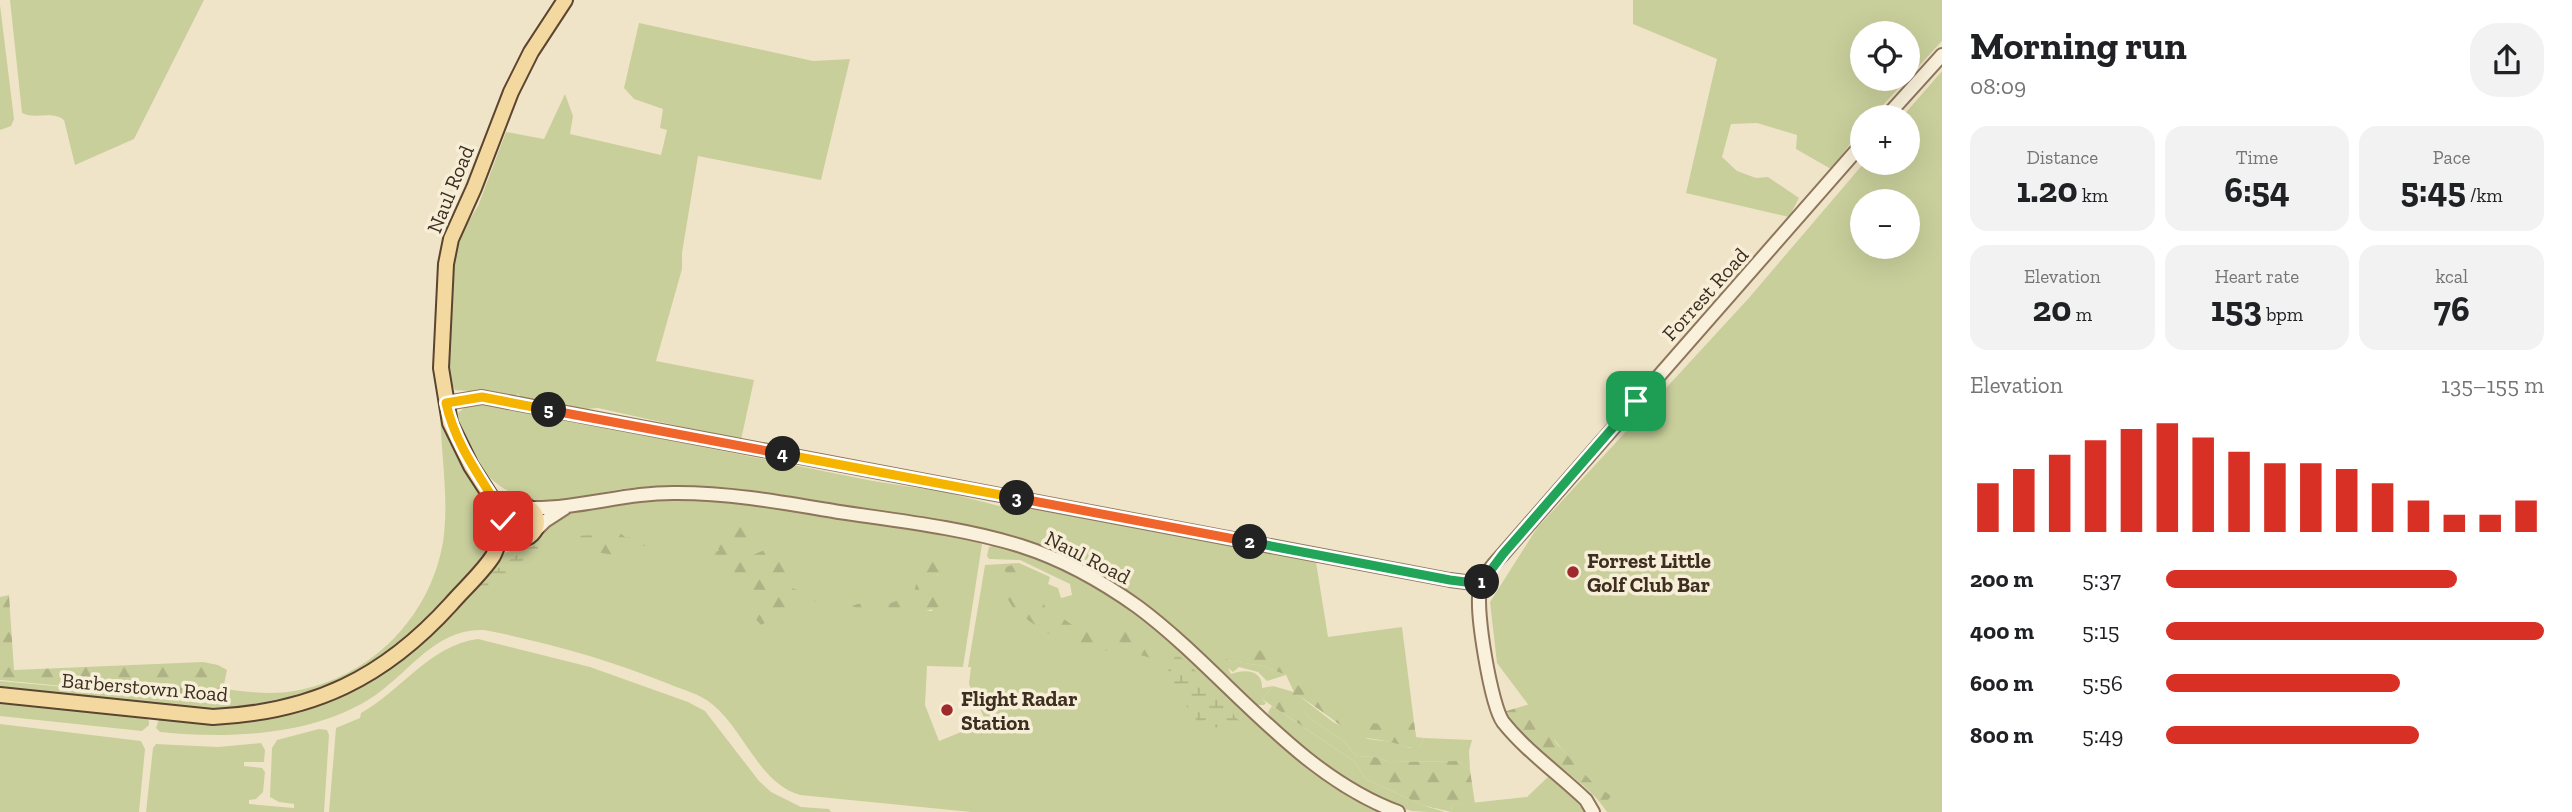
<!DOCTYPE html>
<meta charset="utf-8">
<style>
:root{--surface:#fff;--page:#f2f2f2;--text:#202124;--muted:#757577;--accent:#d93025}
body{margin:0;font-family:"Zilla Slab",serif;background:var(--page);color:var(--text);height:100vh;display:flex;flex-direction:column;font-size:26px;white-space:nowrap}
*{box-sizing:border-box;margin:0}
p{font-size:23px;color:var(--muted)}
.icon{flex:none;width:38px;height:38px;fill:none;stroke:currentColor;stroke-width:2;stroke-linecap:round;stroke-linejoin:round}
.map{position:relative;flex:1;overflow:hidden}
.details{display:flex;flex-direction:column;background:var(--surface);width:630px}
.details>*{flex:none}
.tools{position:absolute;left:1850px;top:21px;display:grid;gap:14px}
.tools a{display:grid;place-items:center;width:70px;height:70px;border-radius:50%;background:var(--surface);box-shadow:0 7px 28px #0002;font-size:35px}
.pin{position:absolute;display:grid;place-items:center;width:60px;height:60px;color:#fff;margin:-30px;border-radius:14px;box-shadow:0 4px 10px #0006}
.km{position:absolute;width:35px;height:35px;margin:-18px;border-radius:50%;background:#222;color:#fff;font-size:19px;line-height:35px;text-align:center}
.round{display:grid;place-items:center;flex:none;width:74px;height:74px;border-radius:28px;background:var(--page)}
.overview{display:flex;align-items:center;justify-content:space-between;height:119px;padding:0 28px}
h1{font-size:38px;font-weight:700;line-height:52px}
.stats{display:grid;grid-template-columns:repeat(3,1fr);gap:10px;height:119px;padding:7px 28px}
.stats div{display:grid;align-content:center;border-radius:18px;background:var(--page);text-align:center}
.stats b{font-size:35px;font-weight:700}
.stats small{font-size:19px;font-weight:400}
.stats p{font-size:19px}
.chart{height:196px;padding:14px 28px}
.chart p{display:flex;justify-content:space-between}
.chart svg{width:100%;height:126px;margin-top:7px;stroke:var(--accent);stroke-width:6}
ul{padding:0 28px;list-style:none;font-size:23px}
li{display:grid;grid-template-columns:112px 84px 1fr;align-items:center;height:52px}
li i{height:18px;border-radius:9px;background:var(--accent)}
main{display:flex;flex:1;min-height:0}
.map>svg:first-child{display:block}
.green{fill:#c9cf9b;fill-rule:evenodd}
.forest{fill:url(#forest-firs)}
.wetland{fill:url(#wetland-marsh)}
.lines{fill:none;stroke-linecap:round;stroke-linejoin:round}
.minor-casing{stroke:#8d765c;stroke-width:16}
.major-casing{stroke:#5b4430;stroke-width:18}
.minor{stroke:#faf1dc;stroke-width:12}
.major{stroke:#f3d9a0;stroke-width:14}
.split-1-casing{stroke:#fff;stroke-width:14}
.split-2-casing{stroke:#fff;stroke-width:14}
.split-3-casing{stroke:#fff;stroke-width:14}
.split-4-casing{stroke:#fff;stroke-width:14}
.split-5-casing{stroke:#fff;stroke-width:14}
.split-6-casing{stroke:#fff;stroke-width:14}
.split-1{stroke:#22a559;stroke-width:9}
.split-2{stroke:#22a559;stroke-width:9}
.split-3{stroke:#f0652b;stroke-width:9}
.split-4{stroke:#f5b400;stroke-width:9}
.split-5{stroke:#f0652b;stroke-width:9}
.split-6{stroke:#f5b400;stroke-width:9}
.poi-dot{fill:#9e2a2b;stroke:#f7eed8;stroke-width:2.5}
.labels{text-anchor:middle;dominant-baseline:central;stroke-width:7;stroke-linejoin:round;paint-order:stroke}
.street-label{font-size:21px;fill:#3d2e20;stroke:#f7eed8}
.poi-label{font-size:21px;font-weight:bold;fill:#3d2e20;stroke:#f7eed8;text-anchor:start}
</style>
<main>
<div class="map">
<svg width="1942" height="812" viewBox="0 0 1942 812">
<defs>
<pattern id="forest-firs" width="22" height="20" patternUnits="userSpaceOnUse" patternTransform="scale(1.75)"><rect width="22" height="20" fill="#c9cf9b"/><path d="M5 1l3.5 6h-7zM16 11l3.5 6h-7z" fill="#aeb285"/></pattern>
<pattern id="wetland-marsh" width="20" height="14" patternUnits="userSpaceOnUse" patternTransform="scale(1.75)"><rect width="20" height="14" fill="#c9cf9b"/><path d="M1 5h8M5 5V1M11 12h8M15 12V8" fill="none" stroke="#aeb285"/></pattern>
</defs>
<rect width="100%" height="100%" fill="#f0e4c8"/>
<path class="green" d="M10,0H204L134,139L75,165L64,120C51,110 36,120 22,113Z
M1633,0H1942V41L1908,78V33H1862V79H1907L1872,117H1862V128L1831,169L1796,149L1797,135L1757,123L1731,124L1722,157L1737,171L1756,178L1768,177L1799,198L1789,217L1686,193L1717,59L1633,24Z
M0,5L14,119L11,126L0,130Z
M639,23L813,61L850,59L821,180L698,156L682,253V269L656,361L754,380L741,440L598,408L573,410L525,401L518,394L511,399L481,392L455,390L447,375L452,274L457,240L478,206L506,132L544,139L565,94L573,116L570,134L661,155L667,130L660,128L663,109L634,99L624,88Z
M1942,71V812H1615L1560,747L1497,663L1490,602L1537,528L1748,299L1864,163H1908V117H1902ZM1862,201H1908V247H1862Z
M440,397L451,445L469,476L474,477L494,507L498,523L488,553L410,638L363,672L299,698L253,708L214,710L0,690V681L205,700L211,703L219,704L225,689C248,692 271,695 294,691C370,678 430,618 443,542C450,495 439,445 440,397Z
M471,402H479L873,481L945,492L999,506L1005,504L1028,507L1316,562L1328,637L1402,627L1416,738L1348,723L1306,696L1280,660H1227L1263,666L1286,675L1267,681L1258,672L1239,667L1233,672L1228,668L1231,674C1244,669 1263,669 1262,688L1273,686L1262,699L1266,703L1264,705H1258C1215,664 1173,623 1124,589C1082,561 1029,543 981,529L756,491C724,488 692,485 660,486C642,487 623,488 606,492C596,494 586,498 575,500C533,506 496,495 474,457C466,443 456,430 458,413Z
M634,498L741,500L973,539V541L982,544L963,667L927,666L925,705L939,741L986,722L969,684L971,667H968L985,565L1019,563L1050,577L1048,584L1058,588L1061,598L1072,595L1070,584L1020,560L989,559L987,556L989,547L996,545L1043,559L1097,586L1148,621L1231,697L1389,812H971L800,795C758,782 745,731 712,704C700,694 683,690 669,684C610,660 546,642 484,630C433,628 408,676 368,700C309,736 227,739 160,732L156,728L159,719L328,700L360,686L382,672L505,553L533,541L545,527L566,513ZM941,551L932,611L914,610L923,558Z
M478,639L590,667L688,702L705,711L759,781L771,792L801,807L829,809L831,812H329L336,728L360,718L361,713C401,691 430,645 478,639Z
M1294,692L1333,722L1368,739L1392,742L1410,748H1419L1424,738L1472,740L1469,751L1470,770L1458,761L1390,762L1372,756L1358,757L1342,740L1308,717Z
M0,700L143,715L149,721V725L142,731L0,716Z
M1272,706L1354,761L1366,779L1422,805L1445,812C1435,812 1422,812 1412,811C1363,798 1309,752 1271,720L1268,712Z
M0,724L141,741L145,749L139,812H0Z
M319,729L327,730L329,735L324,812H146L153,748L156,744L218,747L261,743L265,750L264,762H244V766L262,768L265,772L263,792L256,799L249,800V804L294,808V804L279,802L270,797L272,748L277,740Z
M1552,773L1585,812H1451L1452,805L1527,797Z"/>
<path class="forest" d="M730,517L747,520L748,557L769,548L783,552L791,587L816,601L793,606L761,625L750,613L764,594L753,591L732,578L726,561H719L704,552L719,551L714,540L720,533L729,532Z
M618,531L625,537H636L650,544L615,555L581,550L571,536L602,535Z
M940,546L945,568L962,560V570L976,579L957,576L948,580L937,574V581L944,593L937,598L939,607C906,618 885,620 852,606C874,597 881,610 900,599L912,604L922,554Z
M1015,564C1020,586 1017,596 1042,599L1047,612H1058C1073,633 1098,634 1121,627L1164,656L1158,660L1137,654L1089,649L1045,632L1015,611L1001,588L1007,587L1008,575L1003,568Z
M9,595L14,670L203,662L218,665L227,670L220,704H211L205,700L0,680V597Z
M1242,643L1285,661L1294,671L1298,685L1307,694L1317,697L1326,708L1346,721L1382,724L1394,732L1414,722L1416,737L1424,738L1419,748C1408,749 1400,744 1390,742C1377,739 1363,738 1350,735C1343,725 1307,701 1296,694L1308,717L1342,740L1358,757L1372,756L1390,762L1458,761L1470,770L1475,804L1452,805L1451,812L1422,805L1366,779L1354,761L1262,699L1273,686L1294,692L1286,675L1263,666L1225,660L1239,650Z
M1537,702L1556,743L1592,782L1611,796L1608,800L1618,805L1622,812H1607C1582,773 1524,751 1503,712Z"/>
<path class="wetland" d="M539,544L537,551L529,554L495,589L477,597L475,589L490,574L527,548Z
M1172,650C1192,666 1208,683 1224,702C1231,709 1233,716 1242,723C1230,733 1213,726 1199,724C1184,702 1166,682 1167,654Z"/>
<g class="lines">
<defs>
<path id="minor" d="M1886,117L1942,55
M446,403L482,397L1450,580L1481,584
M530,508C580,509 627,492 677,493C732,493 785,503 839,512C900,521 963,528 1021,546C1062,559 1103,582 1138,607C1224,671 1295,774 1398,812
M533,533L545,521L565,508
M1593,812L1586,800C1559,774 1526,751 1503,722C1491,705 1475,610 1480,590C1483,575 1493,565 1503,554L1862,144"/>
<path id="major" d="M503 522a17 17 0 1 1 34 0a17 17 0 1 1-34 0Z
M504,517L471,466L450,423L441,368L446,264L451,239L474,188L511,92L531,52L565,0
M0,695L213,717C313,712 384,678 451,604C464,589 482,573 493,556C498,547 500,535 504,526"/>
</defs>
<use href="#minor" class="minor-casing"/>
<use href="#major" class="major-casing"/>
<use href="#minor" class="minor"/>
<use href="#major" class="major"/>
</g>
<g class="lines">
<defs>
<path id="split-1" d="M1482,582L1503,554L1636,401"/>
<path id="split-2" d="M1250,542L1450,580L1481,584L1482,582"/>
<path id="split-3" d="M1017,498L1250,542"/>
<path id="split-4" d="M783,454L1017,498"/>
<path id="split-5" d="M549,410L783,454"/>
<path id="split-6" d="M503,521L504,517L501,511C479,475 455,444 446,403L482,397L549,410"/>
</defs>
<use href="#split-1" class="split-1-casing"/>
<use href="#split-2" class="split-2-casing"/>
<use href="#split-3" class="split-3-casing"/>
<use href="#split-4" class="split-4-casing"/>
<use href="#split-5" class="split-5-casing"/>
<use href="#split-6" class="split-6-casing"/>
<use href="#split-1" class="split-1"/>
<use href="#split-2" class="split-2"/>
<use href="#split-3" class="split-3"/>
<use href="#split-4" class="split-4"/>
<use href="#split-5" class="split-5"/>
<use href="#split-6" class="split-6"/>
</g>
<g class="poi-dot">
<circle cx="1573" cy="572" r="7"/>
<circle cx="947" cy="710" r="7"/>
</g>
<g class="labels">
<g class="street-label">
<text transform="translate(450 189) rotate(-68)">Naul Road</text>
<text transform="translate(1705 294) rotate(-48)">Forrest Road</text>
<text transform="translate(1088 557) rotate(27)">Naul Road</text>
<text transform="translate(145 687) rotate(5)">Barberstown Road</text>
</g>
<g class="poi-label">
<text x="1587" y="560">Forrest Little<tspan x="1587" dy="24">Golf Club Bar</tspan></text>
<text x="961" y="698">Flight Radar<tspan x="961" dy="24">Station</tspan></text>
</g>
</g>
</svg>
<div class="tools">
<a><svg class="icon" aria-label="locate" viewBox="0 0 24 24"><circle cx="12" cy="12" r="6"/><path d="M12 2v4M12 18v4M2 12h4M18 12h4"/></svg></a>
<a>+</a>
<a>−</a>
</div>
<div class="pin" style="left:1636px;top:401px;background:#1e9e55"><svg class="icon" aria-label="arrive" viewBox="0 0 24 24"><path d="M6 21V4h12l-3 4 3 4H6"/></svg></div>
<div class="pin" style="left:503px;top:521px;background:#d93025"><svg class="icon" aria-label="check" viewBox="0 0 24 24"><path d="M5 12l5 5 9-10"/></svg></div>
<b class="km" style="left:1482px;top:582px">1</b>
<b class="km" style="left:1250px;top:542px">2</b>
<b class="km" style="left:1017px;top:498px">3</b>
<b class="km" style="left:783px;top:454px">4</b>
<b class="km" style="left:549px;top:410px">5</b>
</div>
<section class="details">
<div class="overview"><div><h1>Morning run</h1><p>08:09</p></div><a class="round"><svg class="icon" aria-label="share" viewBox="0 0 24 24"><path d="M12 15V3M7 8l5-5 5 5M5 13v7h14v-7"/></svg></a></div>
<div class="stats">
<div><p>Distance</p><b>1.20<small> km</small></b></div>
<div><p>Time</p><b>6:54</b></div>
<div><p>Pace</p><b>5:45<small> /km</small></b></div>
</div>
<div class="stats">
<div><p>Elevation</p><b>20<small> m</small></b></div>
<div><p>Heart rate</p><b>153<small> bpm</small></b></div>
<div><p>kcal</p><b>76</b></div>
</div>
<div class="chart"><p><span>Elevation</span>135–155 m</p>
<svg viewBox="0 0 160 44" preserveAspectRatio="none"><path d="M5 44V27M15 44V22M25 44V17M35 44V12M45 44V8M55 44V6M65 44V11M75 44V16M85 44V20M95 44V20M105 44V22M115 44V27M125 44V33M135 44V38M145 44V38M155 44V33"/></svg>
</div>
<ul>
<li><b>200 m</b>5:37<i style="width:77%"></i></li>
<li><b>400 m</b>5:15<i style="width:100%"></i></li>
<li><b>600 m</b>5:56<i style="width:62%"></i></li>
<li><b>800 m</b>5:49<i style="width:67%"></i></li>
</ul>
</section>
</main>
